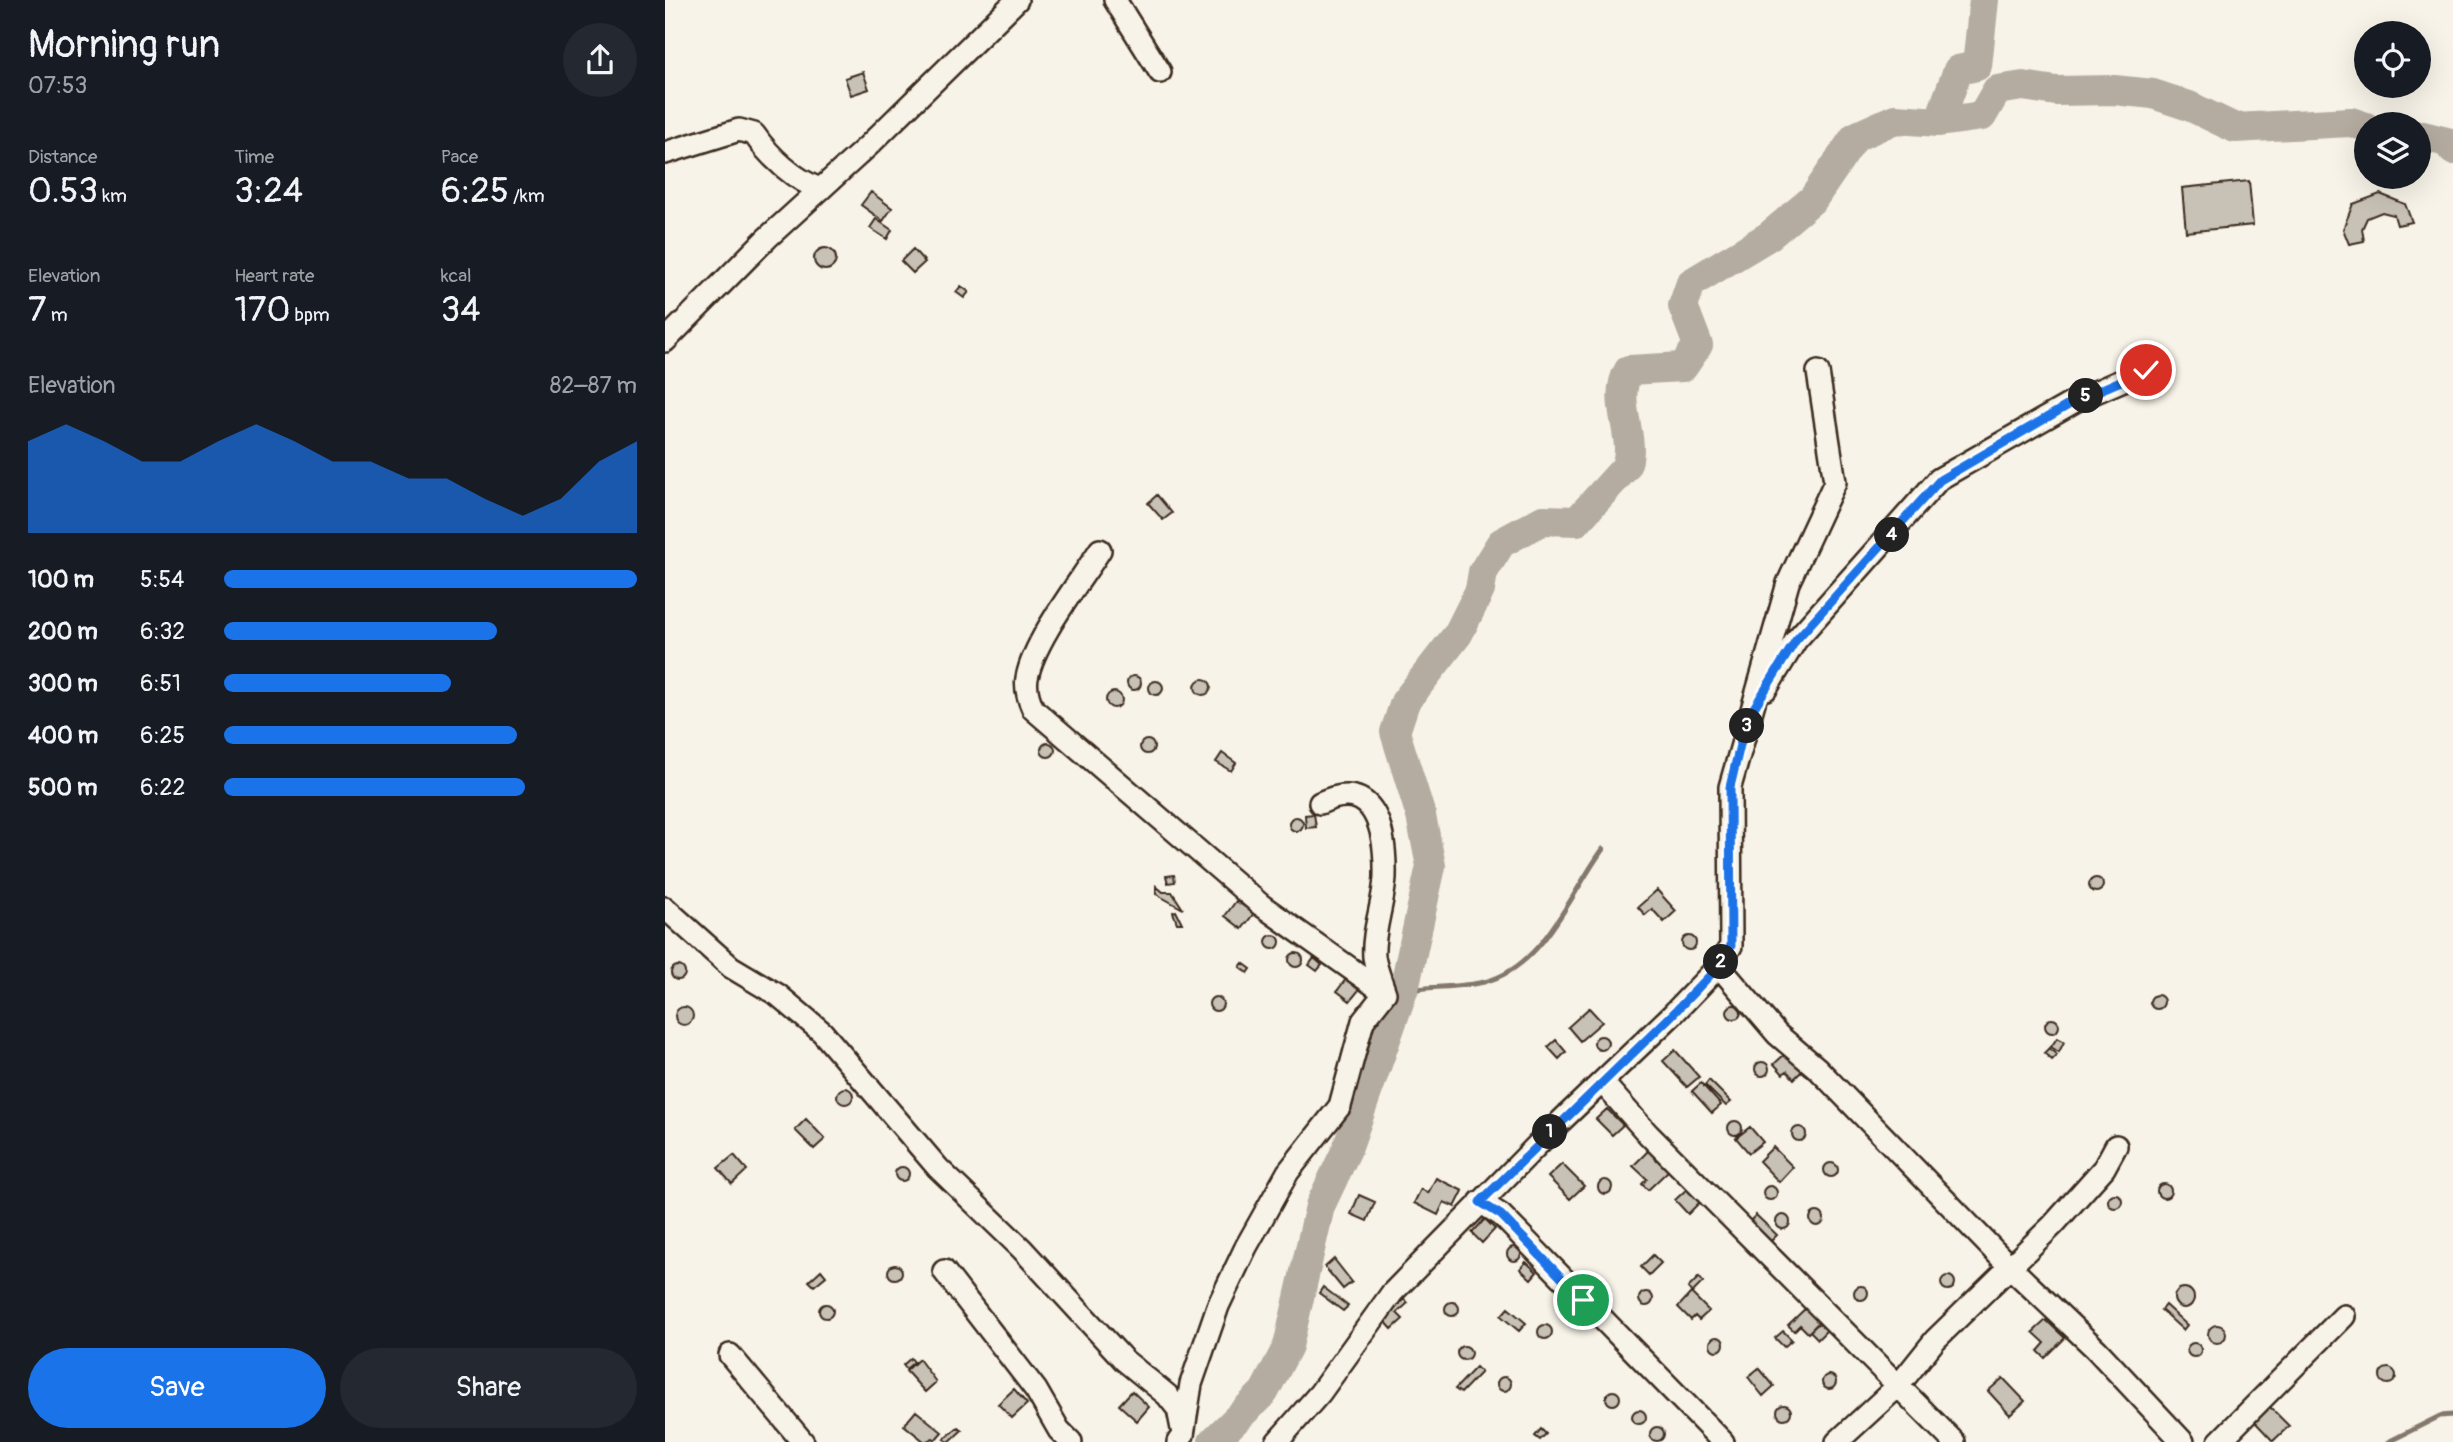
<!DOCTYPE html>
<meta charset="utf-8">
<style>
:root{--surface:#171b24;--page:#242831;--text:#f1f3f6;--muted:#9ea1a6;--accent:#1a73e8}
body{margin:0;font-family:Pangolin,sans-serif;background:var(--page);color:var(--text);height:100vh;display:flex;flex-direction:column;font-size:26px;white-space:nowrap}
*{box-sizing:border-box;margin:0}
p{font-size:23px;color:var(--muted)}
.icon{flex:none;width:38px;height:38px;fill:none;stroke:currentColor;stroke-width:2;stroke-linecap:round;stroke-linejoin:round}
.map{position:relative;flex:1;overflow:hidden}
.panel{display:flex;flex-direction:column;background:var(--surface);width:665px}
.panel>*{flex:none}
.tools{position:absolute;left:1689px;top:21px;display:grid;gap:14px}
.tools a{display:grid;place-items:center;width:77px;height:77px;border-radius:50%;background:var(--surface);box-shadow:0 7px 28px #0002;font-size:35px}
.pin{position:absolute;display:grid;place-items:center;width:60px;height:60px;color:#fff;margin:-30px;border:4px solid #fff;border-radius:50%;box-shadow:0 2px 7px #0007}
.km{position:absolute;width:35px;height:35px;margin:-18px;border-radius:50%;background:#222;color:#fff;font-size:19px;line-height:35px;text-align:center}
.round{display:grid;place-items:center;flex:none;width:74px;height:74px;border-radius:37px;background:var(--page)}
.head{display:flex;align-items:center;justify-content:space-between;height:119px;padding:0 28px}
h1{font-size:38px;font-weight:600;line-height:52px}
.figures{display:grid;grid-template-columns:repeat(3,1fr);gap:10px;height:119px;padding:7px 28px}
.figures div{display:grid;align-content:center}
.figures b{font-size:35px;font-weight:600}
.figures small{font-size:19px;font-weight:400}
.figures p{font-size:19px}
.chart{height:196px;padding:14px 28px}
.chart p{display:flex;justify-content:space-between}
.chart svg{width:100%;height:126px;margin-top:7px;fill:var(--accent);opacity:.7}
.cta{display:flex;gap:14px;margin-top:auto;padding:14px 28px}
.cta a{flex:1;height:80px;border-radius:42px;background:var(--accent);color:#fff;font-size:28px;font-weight:600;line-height:80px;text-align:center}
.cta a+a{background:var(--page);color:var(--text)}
ul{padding:0 28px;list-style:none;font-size:23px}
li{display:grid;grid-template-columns:112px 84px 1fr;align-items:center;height:52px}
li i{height:18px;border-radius:9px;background:var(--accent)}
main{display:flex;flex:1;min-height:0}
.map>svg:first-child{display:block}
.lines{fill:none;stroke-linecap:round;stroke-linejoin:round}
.stream{stroke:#84786c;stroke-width:5}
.river{stroke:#b4aca0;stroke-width:30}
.building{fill:#c8c1b6;stroke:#3b2a1e;stroke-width:2}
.minor-casing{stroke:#3b2a1e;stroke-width:26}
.minor{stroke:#f7f3e8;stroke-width:21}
.route-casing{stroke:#fff;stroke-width:14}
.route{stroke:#1a73e8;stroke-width:9}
</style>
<main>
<section class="panel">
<div class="head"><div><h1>Morning run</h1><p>07:53</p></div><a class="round"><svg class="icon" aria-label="share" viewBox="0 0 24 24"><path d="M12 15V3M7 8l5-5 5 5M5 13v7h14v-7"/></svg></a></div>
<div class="figures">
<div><p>Distance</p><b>0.53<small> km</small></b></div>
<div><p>Time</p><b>3:24</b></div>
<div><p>Pace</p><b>6:25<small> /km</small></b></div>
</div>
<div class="figures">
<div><p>Elevation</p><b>7<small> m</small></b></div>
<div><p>Heart rate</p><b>170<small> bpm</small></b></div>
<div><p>kcal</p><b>34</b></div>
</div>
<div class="chart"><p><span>Elevation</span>82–87 m</p>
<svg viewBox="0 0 160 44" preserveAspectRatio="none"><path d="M0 44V12L10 6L20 12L30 19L40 19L50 12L60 6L70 12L80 19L90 19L100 25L110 25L120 32L130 38L140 32L150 19L160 12V44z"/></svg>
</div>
<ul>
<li><b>100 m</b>5:54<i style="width:100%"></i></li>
<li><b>200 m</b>6:32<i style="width:66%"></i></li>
<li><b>300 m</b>6:51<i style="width:55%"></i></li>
<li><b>400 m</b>6:25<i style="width:71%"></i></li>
<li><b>500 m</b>6:22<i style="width:73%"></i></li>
</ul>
<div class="cta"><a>Save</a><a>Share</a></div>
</section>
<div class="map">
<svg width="1788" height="1442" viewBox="0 0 1788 1442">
<rect width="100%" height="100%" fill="#f7f3e8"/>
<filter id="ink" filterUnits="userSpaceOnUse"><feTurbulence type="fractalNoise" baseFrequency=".0143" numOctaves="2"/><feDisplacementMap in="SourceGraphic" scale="14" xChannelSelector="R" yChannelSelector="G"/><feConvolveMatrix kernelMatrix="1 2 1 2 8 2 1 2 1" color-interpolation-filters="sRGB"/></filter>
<g filter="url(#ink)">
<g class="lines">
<path class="stream" d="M738,991C765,986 793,988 819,982C879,967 905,894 938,849
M1723,1442L1775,1416L1788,1415"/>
<path class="river" d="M1274,122L1317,116L1332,90L1358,86L1391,91L1449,90L1488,94L1524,106L1570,128L1686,122L1701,127
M1754,135L1782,142L1788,150
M938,492L912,521L960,468C974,440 945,402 964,370L1018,367L1033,345L1018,306L1026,283L1104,236L1148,199L1190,137L1230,119L1274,122L1293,70L1312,66L1319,0
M548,1442L599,1392L623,1346L655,1206L682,1149L740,985L766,866L756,816L730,732L740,702L793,634L815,590L818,572L836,543L878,520L912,521"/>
</g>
<path class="building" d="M198,72L204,89L186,95L180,78Z
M1584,181L1588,225L1521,232L1517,188Z
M206,192L227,208L218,221L196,205Z
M1715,194L1740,204L1747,222L1732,225L1729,215L1717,212L1702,218L1697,229L1699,241L1684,244L1678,229L1688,204Z
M211,219L227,230L222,239L205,228Z
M149 259a11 11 0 1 1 22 0a11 11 0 1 1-22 0Z
M248,249L260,262L248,273L236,261Z
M296,286L304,292L299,298L291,292Z
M492,495L507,513L498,520L483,503Z
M462 683a7 7 0 1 1 14 0a7 7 0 1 1-14 0Z
M530 687a8 8 0 1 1 16 0a8 8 0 1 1-16 0Z
M484 688a7 7 0 1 1 14 0a7 7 0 1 1-14 0Z
M441 700a8 8 0 1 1 16 0a8 8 0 1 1-16 0Z
M475 747a7 7 0 1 1 14 0a7 7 0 1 1-14 0Z
M376 750a7 7 0 1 1 14 0a7 7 0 1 1-14 0Z
M557,753L571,763L566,771L551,762Z
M649,814L651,827L641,828L640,815Z
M624 824a7 7 0 1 1 14 0a7 7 0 1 1-14 0Z
M509,875L510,882L503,883L501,876Z
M1424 885a7 7 0 1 1 14 0a7 7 0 1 1-14 0Z
M491,886L498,892H507L518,909L491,894Z
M992,890L1011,911L999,922L987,909L980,915L973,907Z
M571,901L589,913L577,929L560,916Z
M511,911L517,923H512L508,912Z
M601 942a7 7 0 1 1 14 0a7 7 0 1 1-14 0Z
M1017 943a7 7 0 1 1 14 0a7 7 0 1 1-14 0Z
M624 960a7 7 0 1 1 14 0a7 7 0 1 1-14 0Z
M649,958L657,965L652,971L644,965Z
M578,963L586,969L583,973L575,967Z
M6 973a7 7 0 1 1 14 0a7 7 0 1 1-14 0Z
M681,979L694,990L685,1001L672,991Z
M1485 1002a7 7 0 1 1 14 0a7 7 0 1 1-14 0Z
M544 1004a7 7 0 1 1 14 0a7 7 0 1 1-14 0Z
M1062 1012a7 7 0 1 1 14 0a7 7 0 1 1-14 0Z
M10 1016a9 9 0 1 1 18 0a9 9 0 1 1-18 0Z
M924,1008L937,1022L915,1041L903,1027Z
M1380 1026a7 7 0 1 1 14 0a7 7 0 1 1-14 0Z
M929 1043a7 7 0 1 1 14 0a7 7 0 1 1-14 0Z
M1392,1038L1399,1042L1394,1052L1386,1047Z
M891,1040L901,1052L894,1059L883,1047Z
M1384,1048L1392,1055L1387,1060L1379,1053Z
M1010,1050L1034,1077L1022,1087L998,1061Z
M1121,1053L1137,1071L1129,1079L1122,1071L1118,1074L1109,1064Z
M1090 1069a7 7 0 1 1 14 0a7 7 0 1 1-14 0Z
M1044,1080L1066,1102L1061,1106L1040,1085Z
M1036,1083L1056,1105L1047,1113L1027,1091Z
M172 1096a8 8 0 1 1 16 0a8 8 0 1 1-16 0Z
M942,1109L958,1125L947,1135L931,1119Z
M141,1119L160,1139L149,1149L130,1130Z
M1063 1128a7 7 0 1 1 14 0a7 7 0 1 1-14 0Z
M1085,1127L1098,1142L1084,1153L1071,1138Z
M1127 1134a7 7 0 1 1 14 0a7 7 0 1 1-14 0Z
M1108,1147L1128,1167L1114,1182L1094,1161Z
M984,1150L1004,1170L983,1190L977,1184L982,1179L968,1166Z
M69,1155L82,1170L67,1184L53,1168Z
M1159 1170a7 7 0 1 1 14 0a7 7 0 1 1-14 0Z
M897,1164L919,1186L905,1199L883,1177Z
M230 1174a7 7 0 1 1 14 0a7 7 0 1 1-14 0Z
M771,1178L798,1191L790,1207L779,1202L773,1215L749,1203L756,1189L763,1193Z
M933 1187a7 7 0 1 1 14 0a7 7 0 1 1-14 0Z
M1492 1191a7 7 0 1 1 14 0a7 7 0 1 1-14 0Z
M1098 1193a7 7 0 1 1 14 0a7 7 0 1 1-14 0Z
M1022,1189L1035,1202L1023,1214L1010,1200Z
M1443 1201a7 7 0 1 1 14 0a7 7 0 1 1-14 0Z
M694,1195L710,1202L702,1221L686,1214Z
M1145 1219a7 7 0 1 1 14 0a7 7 0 1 1-14 0Z
M1091,1215L1112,1235L1106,1241L1085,1221Z
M1111 1222a7 7 0 1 1 14 0a7 7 0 1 1-14 0Z
M820,1219L830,1229L817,1243L807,1233Z
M842 1254a7 7 0 1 1 14 0a7 7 0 1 1-14 0Z
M988,1255L996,1263L984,1275L976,1267Z
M669,1259L687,1282L678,1289L660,1267Z
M861,1262L872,1272L866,1279L855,1269Z
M223 1272a7 7 0 1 1 14 0a7 7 0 1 1-14 0Z
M156,1270L161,1276L149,1286L144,1281Z
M1276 1283a7 7 0 1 1 14 0a7 7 0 1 1-14 0Z
M1034,1277L1038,1282L1027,1293L1023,1288Z
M1189 1293a7 7 0 1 1 14 0a7 7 0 1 1-14 0Z
M658,1287L683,1306L678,1311L654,1293Z
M1509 1298a10 10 0 1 1 20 0a10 10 0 1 1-20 0Z
M974 1299a7 7 0 1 1 14 0a7 7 0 1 1-14 0Z
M1026,1293L1044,1311L1034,1320L1030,1316L1026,1320L1013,1307Z
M739,1299L743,1303L732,1313L738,1319L727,1329L718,1319Z
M780 1309a7 7 0 1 1 14 0a7 7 0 1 1-14 0Z
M154 1311a7 7 0 1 1 14 0a7 7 0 1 1-14 0Z
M1144,1305L1158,1319L1143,1333L1135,1325L1129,1331L1123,1325Z
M1500,1305L1522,1325L1518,1330L1496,1310Z
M843,1308L861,1323L854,1331L836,1316Z
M1381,1320L1400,1338L1380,1358L1373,1351L1380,1343L1368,1332Z
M1155,1321L1163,1329L1153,1339L1145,1331Z
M1543 1334a9 9 0 1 1 18 0a9 9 0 1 1-18 0Z
M873 1332a7 7 0 1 1 14 0a7 7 0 1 1-14 0Z
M1118,1331L1127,1340L1119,1347L1110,1338Z
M1045 1344a7 7 0 1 1 14 0a7 7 0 1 1-14 0Z
M1522 1350a7 7 0 1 1 14 0a7 7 0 1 1-14 0Z
M792 1353a7 7 0 1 1 14 0a7 7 0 1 1-14 0Z
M246,1358L249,1362L241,1369L238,1365Z
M254,1359L271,1382L260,1392L241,1371Z
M811,1367L816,1372L796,1393L790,1389Z
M1715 1376a8 8 0 1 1 16 0a8 8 0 1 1-16 0Z
M1094,1368L1109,1386L1098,1396L1083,1377Z
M1157 1382a7 7 0 1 1 14 0a7 7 0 1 1-14 0Z
M832 1384a7 7 0 1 1 14 0a7 7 0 1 1-14 0Z
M1338,1378L1360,1401L1345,1415L1323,1391Z
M349,1389L362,1404L347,1418L333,1404Z
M467,1391L484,1407L472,1421L454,1405Z
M941 1398a7 7 0 1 1 14 0a7 7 0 1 1-14 0Z
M1112 1412a7 7 0 1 1 14 0a7 7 0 1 1-14 0Z
M1605,1407L1624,1426L1608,1441L1590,1422Z
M967 1417a7 7 0 1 1 14 0a7 7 0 1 1-14 0Z
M251,1411L277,1432L270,1440L268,1438L260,1442L239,1425Z
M293,1427L297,1430L284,1442L279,1439Z
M985 1434a7 7 0 1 1 14 0a7 7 0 1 1-14 0Z
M876,1429L881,1434L875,1440L870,1436Z"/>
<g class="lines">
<defs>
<path id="minor" d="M450,0L495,72
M0,153L74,130L89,134C104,156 130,181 156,189
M0,341L102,238L203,146L352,0
M435,550C414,583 369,640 362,678C360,688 364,700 368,709L596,905L720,993L698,1021L675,1106L623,1172L581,1247L553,1306L526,1384L518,1435L513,1442
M1101,689L1131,640L1274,479L1412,400L1481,370
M655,803C711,776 721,832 720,877C719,903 707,932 709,957C711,969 716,981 720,993
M0,908L66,967L113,995L157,1032L273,1168L357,1249L459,1360L502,1395L513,1409L517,1429
M1053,965L1112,1034L1153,1069L1346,1268L1431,1349L1518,1442
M938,1083L983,1134L1289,1442
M815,1202L836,1215L1058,1442
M279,1271L371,1390L394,1430L406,1442
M65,1355L138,1442
M612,1442L655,1393L727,1293L896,1121L1007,1015L1051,969L1066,946L1065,787L1123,583L1170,482L1153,372
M1172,1442L1234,1385L1270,1340L1388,1225L1439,1168L1451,1146
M1554,1442L1679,1316"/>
</defs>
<use href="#minor" class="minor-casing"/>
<use href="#minor" class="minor"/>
</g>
</g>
<g class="lines" filter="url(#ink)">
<defs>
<path id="route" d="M918,1300L836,1215L815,1202L1007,1015L1051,969L1066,946L1065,787L1075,745L1087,711L1131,640L1275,480L1412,400L1481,370"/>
</defs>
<use href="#route" class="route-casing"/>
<use href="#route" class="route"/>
</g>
</svg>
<div class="tools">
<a><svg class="icon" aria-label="locate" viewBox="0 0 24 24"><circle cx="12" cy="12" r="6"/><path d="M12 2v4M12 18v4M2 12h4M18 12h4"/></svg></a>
<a><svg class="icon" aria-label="layers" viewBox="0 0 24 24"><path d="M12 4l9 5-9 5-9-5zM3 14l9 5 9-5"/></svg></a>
</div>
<div class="pin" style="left:918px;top:1300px;background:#1e9e55"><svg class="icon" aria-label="arrive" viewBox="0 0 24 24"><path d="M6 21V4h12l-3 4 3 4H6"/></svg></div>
<div class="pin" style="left:1481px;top:370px;background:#d93025"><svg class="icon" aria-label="check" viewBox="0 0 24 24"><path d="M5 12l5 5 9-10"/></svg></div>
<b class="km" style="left:885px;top:1132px">1</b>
<b class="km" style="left:1056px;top:962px">2</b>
<b class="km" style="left:1082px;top:726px">3</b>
<b class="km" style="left:1227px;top:535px">4</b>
<b class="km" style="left:1421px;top:396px">5</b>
</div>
</main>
